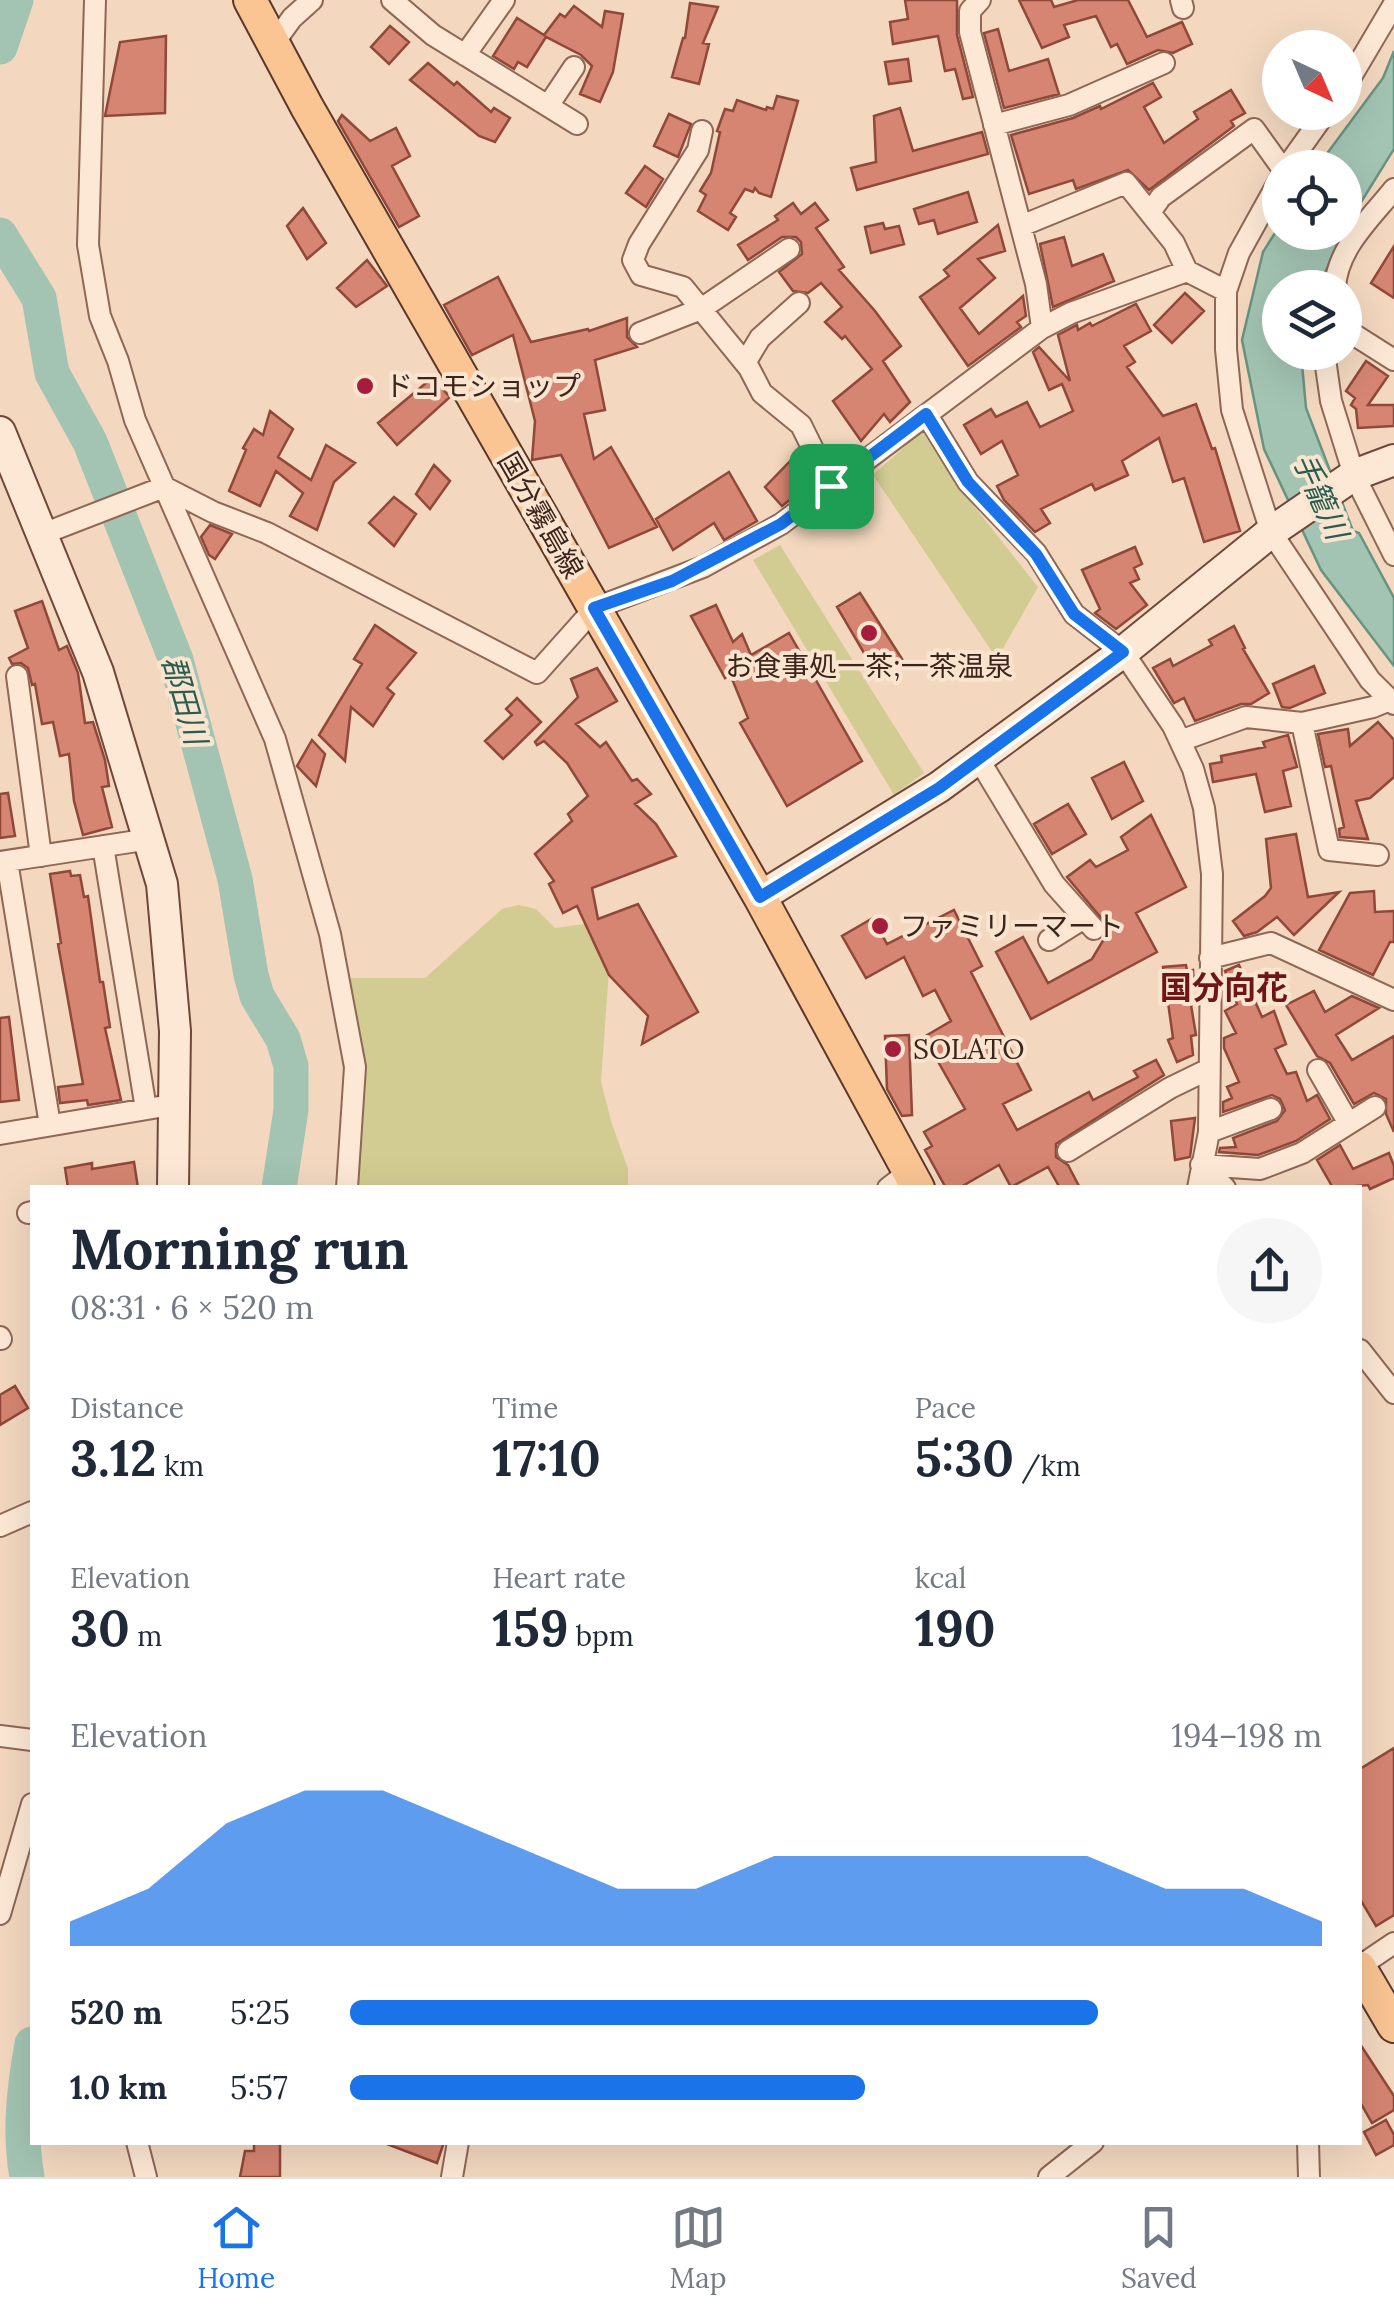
<!DOCTYPE html>
<meta charset="utf-8">
<style>
:root{--surface:#fff;--page:#f6f6f7;--text:#1f2937;--muted:#747a83;--line:#e0e1e3;--accent:#1a73e8}
body{margin:0;font-family:Lora,"Noto Sans JP",serif;background:var(--page);color:var(--text);height:100vh;display:flex;flex-direction:column;font-size:38px;white-space:nowrap}
*{box-sizing:border-box;margin:0}
p{font-size:32px;color:var(--muted)}
.icon{flex:none;width:55px;height:55px;fill:none;stroke:currentColor;stroke-width:2;stroke-linecap:round;stroke-linejoin:round}
.map{position:relative;flex:1;overflow:hidden}
.panel{position:absolute;left:30px;top:1185px;width:1332px;height:960px;display:flex;flex-direction:column;background:var(--surface);border-radius:0px;box-shadow:0 10px 40px #0002}
.panel>*{flex:none}
.needle{width:65px;rotate:136deg}
.controls{position:absolute;left:1262px;top:30px;display:grid;gap:20px}
.controls a{display:grid;place-items:center;width:100px;height:100px;border-radius:50%;background:var(--surface);box-shadow:0 10px 40px #0002;font-size:50px}
.pin{position:absolute;display:grid;place-items:center;width:85px;height:85px;color:#fff;margin:-42px;border-radius:20px;box-shadow:0 5px 15px #0006}
.round{display:grid;place-items:center;flex:none;width:105px;height:105px;border-radius:52px;background:var(--page)}
.overview{display:flex;align-items:center;justify-content:space-between;height:170px;padding:0 40px}
h1{font-size:55px;font-weight:800;line-height:75px}
.figures{display:grid;grid-template-columns:repeat(3,1fr);gap:15px;height:170px;padding:10px 40px}
.figures div{display:grid;align-content:center}
.figures b{font-size:50px;font-weight:800}
.figures small{font-size:28px;font-weight:400}
.figures p{font-size:28px}
.chart{height:280px;padding:20px 40px}
.chart p{display:flex;justify-content:space-between}
.chart svg{width:100%;height:180px;margin-top:10px;fill:var(--accent);opacity:.7}
ul{padding:0 40px;list-style:none;font-size:32px}
li{display:grid;grid-template-columns:160px 120px 1fr;align-items:center;height:75px}
li i{height:25px;border-radius:12px;background:var(--accent)}
.dock{display:flex;justify-content:space-around;align-items:center;height:140px;border-top:2px solid var(--line);background:var(--surface);font-size:28px;color:var(--muted)}
.dock a{display:grid;justify-items:center;gap:5px}
.dock .on{color:var(--accent)}
.map>svg:first-child{display:block}
.green{fill:#d2cc92}
.water{fill:#a3c4b3;stroke:#699380;stroke-width:2.5}
.lines{fill:none;stroke-linecap:round;stroke-linejoin:round}
.river{stroke:#a3c4b3;stroke-width:35}
.building{fill:#d58571;stroke:#904838;stroke-width:2.5}
.street-casing{stroke:#8e6755;stroke-width:24}
.secondary-casing{stroke:#6f4839;stroke-width:34}
.primary-casing{stroke:#5b372a;stroke-width:36}
.street{stroke:#fce8d4;stroke-width:20}
.secondary{stroke:#fce8d4;stroke-width:30}
.primary{stroke:#fac493;stroke-width:32}
.route-casing{stroke:#fff;stroke-width:20}
.route{stroke:#1a73e8;stroke-width:12}
.poi-dot{fill:#a41e3c;stroke:#f9e4d0;stroke-width:4}
.labels{text-anchor:middle;dominant-baseline:central;stroke-width:8;stroke-linejoin:round;paint-order:stroke}
.poi-label{font-size:28px;fill:#3c241b;stroke:#f9e4d0;text-anchor:start}
.street-label{font-size:28px;fill:#3c241b;stroke:#f9e4d0}
.water-label{font-size:30px;font-style:italic;fill:#295d4f;stroke:#f9e4d0}
.quarter-label{font-size:32px;font-weight:bold;fill:#6d1616;stroke:#f9e4d0}
</style>
<div class="map">
<svg width="1394" height="2177" viewBox="0 0 1394 2177">
<rect width="100%" height="100%" fill="#f3d8bf"/>
<path class="green" d="M933,421L958,486L1038,587L997,659L873,475Z
M780,545L924,773L894,795L753,560Z
M519,905L536,909L555,928L585,924L609,970L601,1081L611,1121L628,1169V1187H359L365,1064L349,978H425L502,909Z"/>
<path class="water" d="M1394,51V149L1345,228V168L1317,167L1383,78Z
M1280,225V232L1342,233L1319,287L1280,288V352L1301,353L1306,408L1353,531L1359,533L1394,598V666L1321,570L1264,449L1242,340L1263,252Z"/>
<g class="lines">
<path class="river" d="M0,47L16,0
M0,235L39,298L52,373L90,442L176,660L235,879L251,975L257,996L283,1039L291,1066V1110L279,1188
M27,2177C19,2132 24,2089 32,2044"/>
</g>
<path class="building" d="M905,0H957V35L973,97L963,99L955,69L945,71L938,36L893,44L890,22L908,19Z
M1019,0H1051L1054,7L1078,0H1128L1147,37L1182,22L1192,44L1173,53L1158,50L1127,64L1117,44L1111,47L1096,16L1064,25L1069,37L1042,48Z
M690,3L718,7L703,43L709,44L699,84L672,77L683,38H685Z
M574,6L602,27L605,11L623,14L613,72L600,102L580,94L592,66L581,55L546,37L527,67L518,62L514,69L493,56L517,18L544,35L560,14L565,17Z
M390,26L409,42L389,64L371,47Z
M998,29L1009,71L1048,59L1059,94L1004,108L984,33Z
M166,36L165,113L105,116L120,42Z
M908,59L911,81L889,84L885,62Z
M428,63L454,85L457,82L491,112L494,108L510,118L495,142L479,136L410,80Z
M1153,83L1161,97L1144,107L1164,143L1198,119L1194,112L1231,90L1245,113L1231,121L1234,126L1149,190L1128,170L1076,189L1073,180L1029,194L1011,135L1073,118L1100,106L1101,109Z
M777,96L798,101L771,197L759,193L755,188L753,192L745,189L730,213L736,217L728,230L698,211L706,195L700,191L711,173L720,132L717,131L725,109L733,111L737,100L766,110L767,107L773,109Z
M900,108L913,151L982,132L988,154L857,190L851,168L876,162L874,116Z
M669,114L691,124L678,157L654,146Z
M342,115L370,141L396,128L410,156L392,166L419,216L399,227L338,121Z
M645,166L663,179L646,207L626,193Z
M968,192L977,222L938,234L934,220L919,224L914,209Z
M793,203L801,214L815,203L828,220L816,228L844,267L839,270L875,311L901,346L883,361L910,402L890,422L884,414L861,441L833,401L872,369L845,336L842,339L825,322L842,307L821,283L808,293L793,291L779,272L802,254L801,242L796,237H782L748,260L738,245L778,220L775,216Z
M303,208L326,243L307,259L287,226Z
M883,223L885,229L899,226L904,244L871,253L865,227Z
M998,225L1005,251L978,259L995,278L960,308L979,334L1023,296L1026,316L1017,322L1021,327L968,366L920,297L949,276L944,270Z
M1064,237L1072,266L1103,254L1114,281L1053,307L1040,244Z
M1394,246V298L1371,283Z
M367,260L387,286L356,307L337,288Z
M498,277L531,342L588,329L589,331L627,318V337L637,347L595,360L605,410L584,414L594,459L611,447L657,527L609,548L561,455L532,460L535,421L513,335L472,355L444,305Z
M1185,293L1204,311L1172,343L1154,325Z
M1136,304L1151,331L1124,346L1135,362L1127,367L1163,416L1196,404L1212,449L1215,448L1240,531L1204,542L1184,478L1173,482L1159,438L1122,461L1128,475L1095,490L1092,484L1041,509L1050,523L1035,532L1004,500L997,486L1018,475L1002,441L981,454L964,425L991,409L996,417L1027,402L1040,427L1073,411L1062,384L1049,390L1033,352L1039,347L1070,381L1058,335L1077,325L1078,330L1090,323L1092,326Z
M1366,361L1388,376L1368,405H1394V426L1358,428L1356,409L1351,405L1355,398L1346,391Z
M432,378L450,397L397,445L378,423Z
M270,411L293,429L278,457L311,480L326,445L355,463L334,482L317,530L290,516L303,493L276,471L260,506L229,491L246,450L243,448L254,429L263,435Z
M797,454L813,481L782,506L765,487Z
M434,465L450,481L430,509L416,494Z
M729,472L757,521L724,540L714,523L673,550L656,519Z
M394,497L416,514L394,546L369,523Z
M210,525L232,534L215,559L209,555L201,537Z
M1135,547L1142,564L1134,568L1139,579L1130,583L1147,605L1116,629L1095,613L1100,609L1082,570Z
M860,593L902,659L878,677L837,607Z
M42,601L59,650L67,646L78,673L85,723L93,722L105,760L109,786L102,787L112,827L83,835L74,801L69,754L60,756L53,722L42,724L35,684L32,685L28,668L21,663L12,664L9,658L28,648L15,611Z
M716,605L733,642L742,634L751,655L789,633L862,761L787,806L740,723L748,718L730,674L725,678L691,616Z
M375,625L416,653L387,688L394,694L373,726L351,707L345,761L319,735L362,664L354,659Z
M1234,626L1245,648L1243,649L1269,693L1251,704H1241L1195,721L1184,698L1174,703L1153,668L1170,659L1173,666L1212,645L1209,640Z
M1314,666L1325,693L1290,708L1282,707L1273,684Z
M597,668L617,701L576,724L600,747L606,742L632,781L637,779L651,794L635,804L656,824L676,856L592,888L598,919L638,904L698,1012L642,1044L648,1016L609,975L577,906L563,913L549,884L554,881L535,854L572,821L568,814L588,796L567,763L544,741L537,745L535,742L578,697L571,679Z
M517,698L541,722L503,759L485,741L512,715L506,709Z
M1378,722L1394,740V777L1370,798L1356,801L1368,839L1340,837L1339,829L1344,827L1331,766L1325,767L1318,734L1348,729L1350,746Z
M1288,735L1297,767L1283,771L1291,806L1265,812L1256,774L1213,782L1210,764L1222,762L1221,756L1265,747L1263,742Z
M312,740L325,754L316,786L297,766Z
M1124,762L1143,801L1112,819L1092,778Z
M8,793L15,836L0,838V794Z
M1068,804L1086,834L1052,854L1034,824Z
M1151,815L1186,887L1136,913L1157,952L1031,1019L996,952L1023,937L1048,983L1092,959L1107,934V925L1067,877L1090,860L1096,867L1128,850L1121,837Z
M1296,834L1308,897L1339,892L1294,935L1277,917L1257,932L1244,936L1233,921L1265,896L1271,888L1266,839Z
M70,871L71,876L80,875L84,897L88,896L100,982H103L110,1027L105,1028L121,1100L88,1105L87,1100L60,1103L58,1087L83,1084L58,944L61,943L50,874Z
M1374,891L1375,912L1394,911V942H1390L1373,975L1319,950L1350,893Z
M954,910L982,966L971,972L1031,1090L1003,1104L1017,1130L1089,1092L1093,1100L1138,1077L1134,1071L1156,1060L1164,1075L1056,1144V1157L1068,1165L1080,1188H1060L1048,1167L1011,1187L999,1165L959,1188H946L925,1150L932,1146L924,1132L965,1109L924,1037L951,1021L935,990L923,996L904,957L866,978L842,936L873,918L887,944Z
M1186,965L1187,971L1193,970L1194,987H1188L1196,1035L1191,1036L1193,1055L1177,1062L1168,1040L1173,1038L1163,967Z
M1239,965L1262,1017L1274,1011L1286,1044L1275,1049L1287,1074L1296,1072L1307,1101L1317,1095L1330,1119L1296,1141L1258,1155L1219,1152L1220,1148L1236,1147L1233,1138L1277,1121L1285,1110L1280,1099L1272,1095L1223,1112V1102L1232,1098L1227,1087L1239,1082L1224,1048V1038L1236,1033L1225,1011L1237,1004L1225,971Z
M1314,991L1325,1012L1352,996L1379,1008L1336,1035L1352,1060L1394,1036V1132L1386,1114V1099L1374,1093L1354,1104L1330,1063L1317,1056L1286,1005Z
M9,1017L19,1100L0,1102V1018Z
M909,1035L912,1115L902,1116L887,1089L885,1036Z
M1195,1118L1190,1157L1175,1160L1171,1121Z
M1340,1145L1353,1169L1389,1153L1394,1166V1178L1370,1189L1368,1185L1333,1188L1317,1160Z
M134,1162L138,1188H68L65,1168L92,1163V1169Z
M15,1386L28,1408L0,1425V1395Z
M1394,1748V1915L1376,1926L1360,1899V1769Z
M1360,2044L1394,2096V2110L1372,2123L1360,2102Z
M1386,2120L1394,2135V2145L1376,2155L1364,2132Z
M263,2142H280V2177H240L245,2151H254V2144Z
M444,2142L437,2163L387,2144L388,2142Z"/>
<g class="lines">
<defs>
<path id="street" d="M95,0L88,245L100,316L118,361L135,420L275,739L330,934L355,1067L347,1188
M392,0L433,35L577,124
M980,0L970,11V32L1036,284L1042,328
M1181,0L1183,8
M274,43L292,18L312,0
M465,55L504,0
M1345,87L1394,4
M548,106L574,67
M994,125L1069,105L1164,63
M702,131L698,150L639,244L633,260L641,275L683,287L749,368L762,393L801,425L831,486
M1286,168L1326,112
M1280,179L1239,253L1226,291V349L1232,410L1271,532L1370,680L1394,704
M1151,211L1161,197L1254,129L1282,168
M1021,226L1126,183L1174,243L1187,271
M1335,288C1337,248 1371,218 1394,189
M1345,329L1394,360
M640,333L701,309L789,249
M1324,352L1331,401L1354,475L1394,555
M745,363L760,338L799,303
M927,415L968,482L1036,553L1074,614L1123,652L1173,726L1193,769L1204,808L1212,874L1209,1132L1198,1188
M40,535L164,487L213,512L267,533L537,673L595,608L703,567L781,524L1042,328L1071,313L1187,271L1226,291
M17,676L41,856
M1302,723L1329,850L1378,855
M1180,741L1246,717L1302,723L1373,707L1390,700
M978,758L1054,884L1094,929
M103,846L146,1109
M7,861L50,1125
M0,862L150,839
M1049,940L1084,918
M1210,958L1271,943L1394,1000
M1318,1070L1348,1122
M1209,1132L1271,1109
M0,1134L159,1107
M1068,1151L1170,1088L1209,1069
M1201,1165L1260,1169L1302,1153L1375,1107
M1201,1165L1225,1188
M888,1188L909,1172
M28,1213L32,1212
M0,1337L1,1339
M1360,1350L1394,1393
M0,1526L32,1512
M0,1736L32,1740
M0,1914L32,1804
M1360,1966L1394,1943
M137,2142L146,2177
M1308,2142L1309,2177
M452,2177L458,2142
M1049,2177L1093,2142"/>
<path id="secondary" d="M0,432L98,672L162,884L175,1031L173,1188
M760,897L939,787L1123,652L1271,532L1354,475L1394,460"/>
<path id="primary" d="M250,0L307,107L760,897L918,1188
M1360,1968L1394,2026"/>
</defs>
<use href="#street" class="street-casing"/>
<use href="#secondary" class="secondary-casing"/>
<use href="#primary" class="primary-casing"/>
<use href="#street" class="street"/>
<use href="#secondary" class="secondary"/>
<use href="#primary" class="primary"/>
</g>
<g class="lines">
<defs>
<path id="route" d="M926,414L968,482L1036,554L1074,614L1123,652L939,788L760,897L594,608L672,581L781,524Z"/>
</defs>
<use href="#route" class="route-casing"/>
<use href="#route" class="route"/>
</g>
<g class="poi-dot">
<circle cx="365" cy="386" r="10"/>
<circle cx="869" cy="633" r="10"/>
<circle cx="880" cy="926" r="10"/>
<circle cx="893" cy="1049" r="10"/>
</g>
<g class="labels">
<g class="poi-label">
<text x="385" y="386">ドコモショップ</text>
<text x="869" y="666" text-anchor="middle">お食事処一茶;一茶温泉</text>
<text x="900" y="926">ファミリーマート</text>
<text x="913" y="1049">SOLATO</text>
</g>
<g class="street-label">
<text transform="translate(541 515) rotate(60)">国分霧島線</text>
</g>
<g class="water-label">
<text transform="translate(1321 496) rotate(66)">手籠川</text>
<text transform="translate(185 700) rotate(74)">郡田川</text>
</g>
<g class="quarter-label">
<text x="1224" y="987">国分向花</text>
</g>
</g>
</svg>
<div class="controls">
<a><svg class="needle" viewBox="-14 -14 28 28"><path d="M0-13l5 13h-10z" fill="#e53935"/><path d="M0 13l5-13h-10z" fill="#747a83"/></svg></a>
<a><svg class="icon" aria-label="locate" viewBox="0 0 24 24"><circle cx="12" cy="12" r="6"/><path d="M12 2v4M12 18v4M2 12h4M18 12h4"/></svg></a>
<a><svg class="icon" aria-label="layers" viewBox="0 0 24 24"><path d="M12 4l9 5-9 5-9-5zM3 14l9 5 9-5"/></svg></a>
</div>
<div class="pin" style="left:831px;top:486px;background:#1e9e55"><svg class="icon" aria-label="arrive" viewBox="0 0 24 24"><path d="M6 21V4h12l-3 4 3 4H6"/></svg></div>
<section class="panel">
<div class="overview"><div><h1>Morning run</h1><p>08:31 · 6 × 520 m</p></div><a class="round"><svg class="icon" aria-label="share" viewBox="0 0 24 24"><path d="M12 15V3M7 8l5-5 5 5M5 13v7h14v-7"/></svg></a></div>
<div class="figures">
<div><p>Distance</p><b>3.12<small> km</small></b></div>
<div><p>Time</p><b>17:10</b></div>
<div><p>Pace</p><b>5:30<small> /km</small></b></div>
</div>
<div class="figures">
<div><p>Elevation</p><b>30<small> m</small></b></div>
<div><p>Heart rate</p><b>159<small> bpm</small></b></div>
<div><p>kcal</p><b>190</b></div>
</div>
<div class="chart"><p><span>Elevation</span>194–198 m</p>
<svg viewBox="0 0 160 44" preserveAspectRatio="none"><path d="M0 44V38L10 30L20 14L30 6L40 6L50 14L60 22L70 30L80 30L90 22L100 22L110 22L120 22L130 22L140 30L150 30L160 38V44z"/></svg>
</div>
<ul>
<li><b>520 m</b>5:25<i style="width:77%"></i></li>
<li><b>1.0 km</b>5:57<i style="width:53%"></i></li>
</ul>
</section>
</div>
<nav class="dock">
<a class="on"><svg class="icon" aria-label="home" viewBox="0 0 24 24"><path d="M3 11l9-7 9 7M6 9v11h12V9"/></svg>Home</a>
<a><svg class="icon" aria-label="map" viewBox="0 0 24 24"><path d="M3 6l6-2 6 2 6-2v14l-6 2-6-2-6 2zM9 4v14M15 6v14"/></svg>Map</a>
<a><svg class="icon" aria-label="saved" viewBox="0 0 24 24"><path d="M7 4h10v16l-5-4-5 4z"/></svg>Saved</a>
</nav>
